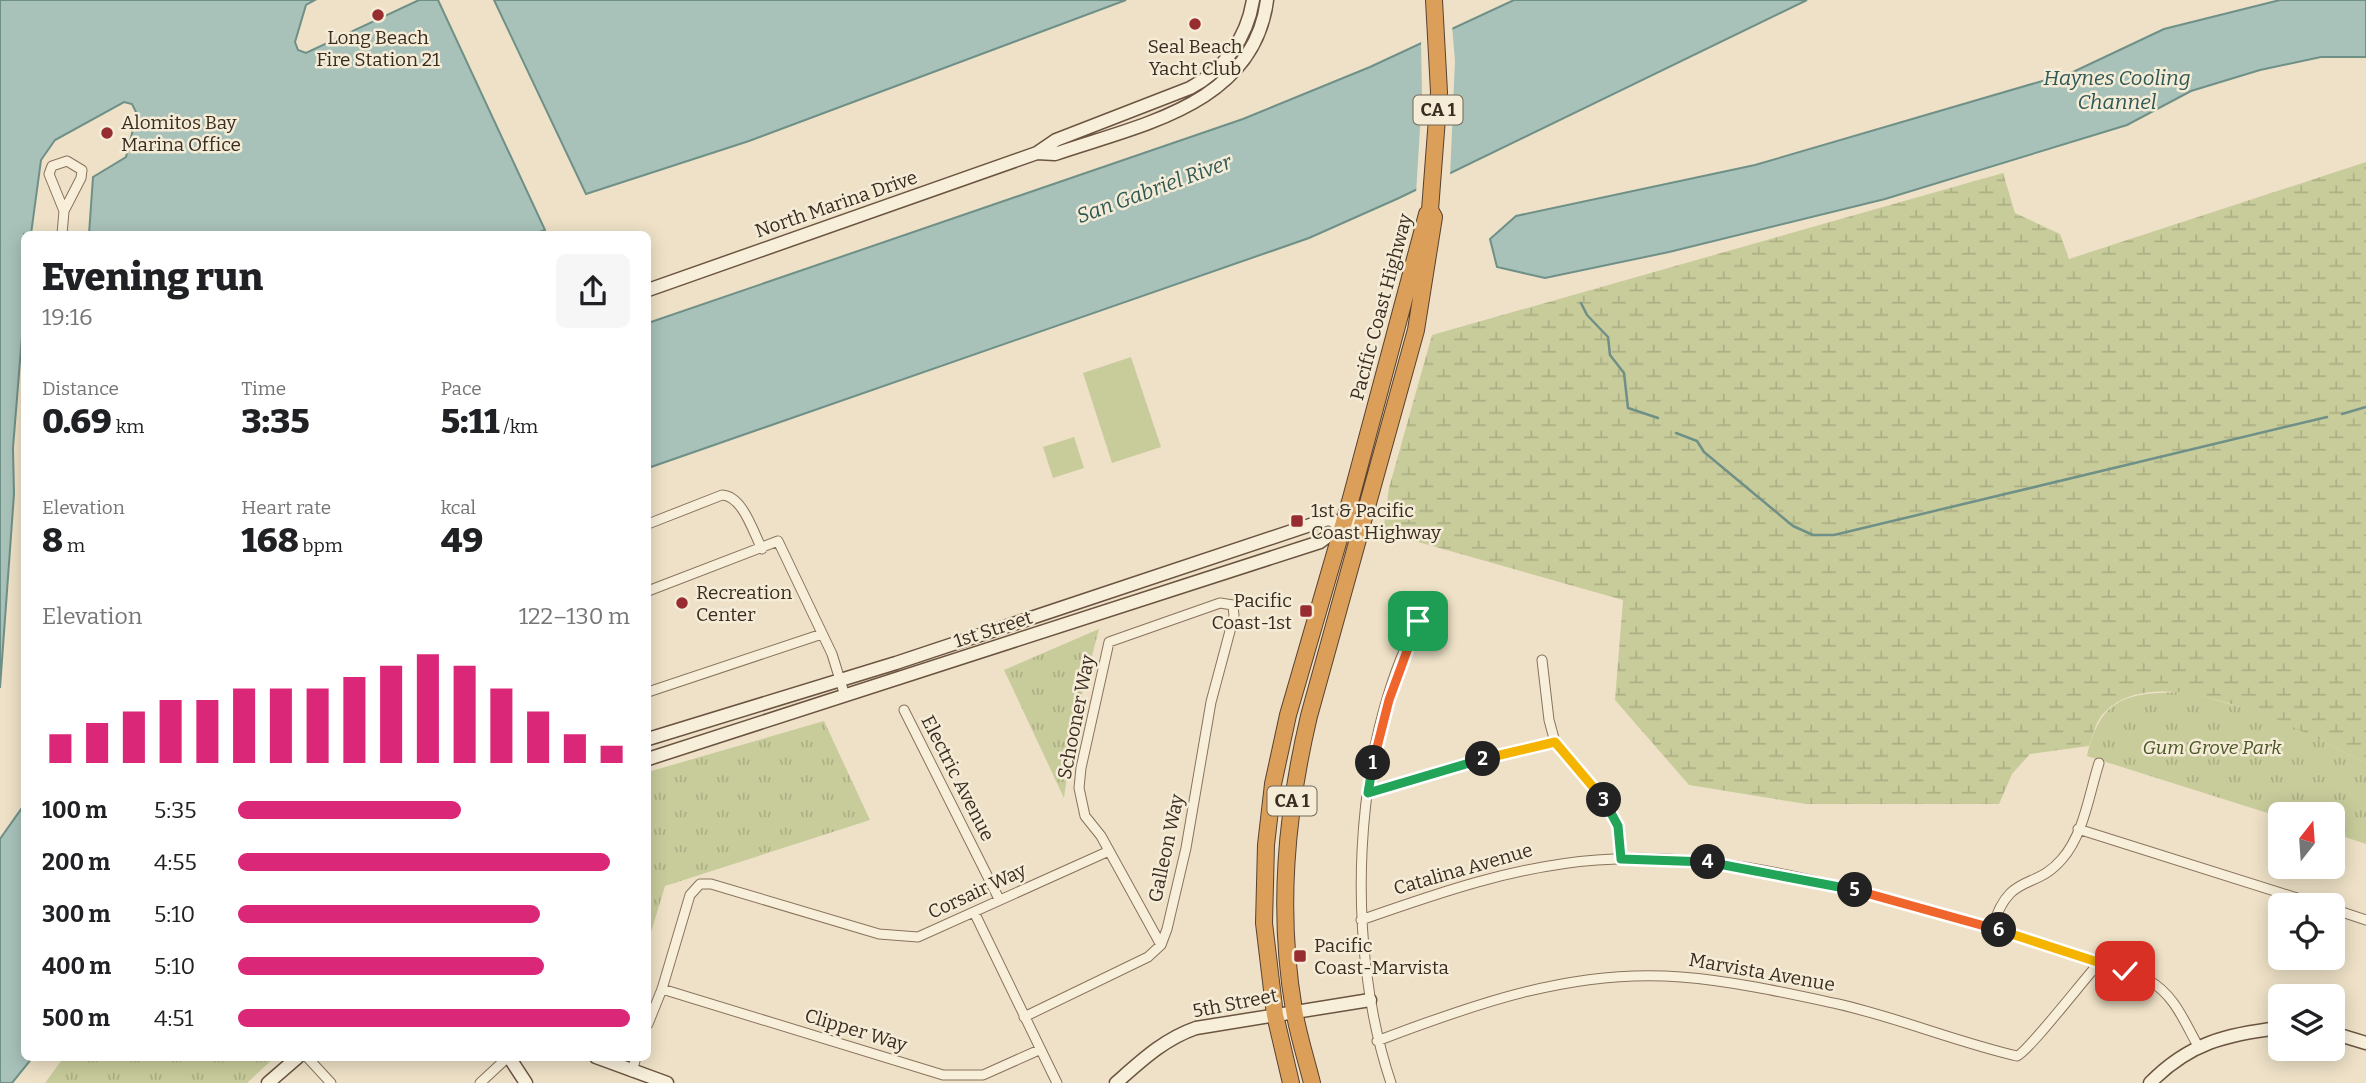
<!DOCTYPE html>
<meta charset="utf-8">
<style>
:root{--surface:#fff;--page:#f6f6f6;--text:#202124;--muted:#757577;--accent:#db2777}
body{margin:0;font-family:Bitter,serif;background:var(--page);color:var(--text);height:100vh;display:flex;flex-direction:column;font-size:26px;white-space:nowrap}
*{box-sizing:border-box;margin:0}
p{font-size:23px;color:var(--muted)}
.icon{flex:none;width:38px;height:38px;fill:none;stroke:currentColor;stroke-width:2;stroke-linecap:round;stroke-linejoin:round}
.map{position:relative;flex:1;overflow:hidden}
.panel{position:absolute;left:21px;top:231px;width:630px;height:830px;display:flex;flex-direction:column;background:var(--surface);border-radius:10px;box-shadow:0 4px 18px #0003}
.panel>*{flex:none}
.needle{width:46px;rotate:17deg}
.tools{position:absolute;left:2268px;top:802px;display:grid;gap:14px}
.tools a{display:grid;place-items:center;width:77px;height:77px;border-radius:10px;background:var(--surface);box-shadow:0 4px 18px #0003;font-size:35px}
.pin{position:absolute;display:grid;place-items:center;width:60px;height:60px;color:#fff;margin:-30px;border-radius:14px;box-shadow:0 4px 10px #0006}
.km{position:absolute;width:35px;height:35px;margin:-18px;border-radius:50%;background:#222;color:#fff;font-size:19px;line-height:35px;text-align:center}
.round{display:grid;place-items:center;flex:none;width:74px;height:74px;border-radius:10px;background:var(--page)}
.headline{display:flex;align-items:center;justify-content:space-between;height:119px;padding:0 21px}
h1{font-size:38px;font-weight:800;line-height:52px}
.metrics{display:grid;grid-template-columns:repeat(3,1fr);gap:10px;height:119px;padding:7px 21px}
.metrics div{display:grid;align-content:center}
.metrics b{font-size:35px;font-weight:800}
.metrics small{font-size:19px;font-weight:400}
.metrics p{font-size:19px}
.chart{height:196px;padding:14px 21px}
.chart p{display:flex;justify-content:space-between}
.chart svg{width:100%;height:126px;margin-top:7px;stroke:var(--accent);stroke-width:6}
ul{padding:0 21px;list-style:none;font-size:23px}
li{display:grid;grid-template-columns:112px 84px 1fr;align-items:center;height:52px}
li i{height:18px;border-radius:9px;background:var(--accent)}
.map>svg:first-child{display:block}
.wetland{fill:url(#wetland-marsh)}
.park{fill:url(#park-tufts)}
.pitch{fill:#c8cc9b}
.water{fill:#a8c2ba;stroke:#6f9087;stroke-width:2}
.pier{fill:#eee1c7}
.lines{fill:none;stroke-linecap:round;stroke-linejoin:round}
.stream{stroke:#6f9087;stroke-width:2.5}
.street-casing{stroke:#89735c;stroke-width:11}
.secondary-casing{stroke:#6b5440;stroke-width:15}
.highway-casing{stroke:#574230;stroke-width:18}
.street{stroke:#f8efda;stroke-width:9}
.secondary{stroke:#f8efda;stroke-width:12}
.highway{stroke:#db9f5a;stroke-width:16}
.split-1-casing{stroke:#fff;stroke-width:14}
.split-2-casing{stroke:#fff;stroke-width:14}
.split-3-casing{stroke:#fff;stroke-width:14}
.split-4-casing{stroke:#fff;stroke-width:14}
.split-5-casing{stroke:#fff;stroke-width:14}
.split-6-casing{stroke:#fff;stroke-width:14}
.split-7-casing{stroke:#fff;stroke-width:14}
.split-1{stroke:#f0652b;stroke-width:9}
.split-2{stroke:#22a559;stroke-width:9}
.split-3{stroke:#f5b400;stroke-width:9}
.split-4{stroke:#22a559;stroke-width:9}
.split-5{stroke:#22a559;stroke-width:9}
.split-6{stroke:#f0652b;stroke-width:9}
.split-7{stroke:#f5b400;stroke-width:9}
.poi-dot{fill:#982d31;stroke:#f5ecd7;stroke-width:2.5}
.labels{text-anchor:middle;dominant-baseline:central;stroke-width:5;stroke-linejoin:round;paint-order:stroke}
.shield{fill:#f5ecd7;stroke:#726657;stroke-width:2}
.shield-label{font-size:18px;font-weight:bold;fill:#3a2c20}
.poi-label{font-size:19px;fill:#3a2c20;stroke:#f5ecd7;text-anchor:start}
.street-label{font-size:19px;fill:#3a2c20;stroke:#f5ecd7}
.park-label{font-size:19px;font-style:italic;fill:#4b5627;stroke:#f5ecd7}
.water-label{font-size:21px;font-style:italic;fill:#305956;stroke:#f5ecd7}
</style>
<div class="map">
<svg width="2366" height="1083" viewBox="0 0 2366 1083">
<defs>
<pattern id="wetland-marsh" width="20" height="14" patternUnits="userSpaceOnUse" patternTransform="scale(1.75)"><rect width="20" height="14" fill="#c8cc9b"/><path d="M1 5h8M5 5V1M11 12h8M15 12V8" fill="none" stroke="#adaf85"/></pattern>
<pattern id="park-tufts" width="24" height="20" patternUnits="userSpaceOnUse" patternTransform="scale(1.75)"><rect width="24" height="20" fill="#c8cc9b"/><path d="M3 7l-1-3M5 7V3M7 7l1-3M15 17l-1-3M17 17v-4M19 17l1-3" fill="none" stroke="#adaf85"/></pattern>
</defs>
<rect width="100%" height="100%" fill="#eee1c7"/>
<path class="wetland" d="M2366,162V763C2307,735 2162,654 2105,712C2096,720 2093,735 2089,746L2030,754L2012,774L1999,804H1806L1689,785L1615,700L1623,600L1383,532L1389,488L1432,335L2003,173L2015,213L2060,234L2069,259Z"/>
<path class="park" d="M1099,629L1074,725L1064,798L1004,670Z
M2189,692L2270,716L2366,763V844L2333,833V814H2280V817L2087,756C2101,693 2132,693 2189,692Z
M824,721L870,820L665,886L648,942V772Z
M64,1057H275L247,1083H45Z"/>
<path class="pitch" d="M1131,357L1161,447L1112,463L1083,373Z
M1074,437L1084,468L1053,478L1043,447Z"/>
<path class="water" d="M0,0H315L306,5L295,42L298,50L306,53L419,0H438L545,230L534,234H89L93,177L126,157L137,114L132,104L124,102L55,140L41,160L31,234H24V311L13,448L14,494L0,688Z
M494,0H1126L749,141L586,194Z
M1514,0H1807L1399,198L1309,238L648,468V323L1243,119L1370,67Z
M2280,0H2366V57H2321L2260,70L2191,91L2127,125L1885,199L1669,252L1545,278L1497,267L1490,239L1516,216L1755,165L2073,72L2164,29Z
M24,805V1057H33L12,1083H0V839Z"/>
<path class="pier" d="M1452,25L1455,61L1450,177L1416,194L1422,96L1421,40Z"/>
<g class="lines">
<path class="stream" d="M1581,303L1587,315L1608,337L1610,355L1624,373L1628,408L1658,418
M2342,414L2366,407
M1676,433L1697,441L1704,452L1793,526L1813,535H1834L2327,417"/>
<defs>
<path id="street" d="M62,234L64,211L81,178L82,170L67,161L52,166L49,174L64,211
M648,524L722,495C743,496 753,532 762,549
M648,591L778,541L832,654L845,696
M1542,660L1549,720L1555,742L1603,799L1618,826L1621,859
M648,692L822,634
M904,710L999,899
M1368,793L1465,763L1555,742
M2078,829L2319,905
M2333,909L2366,920
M974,912L1057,1083
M1361,920C1438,893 1515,866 1597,860C1708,851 1819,880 1926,909C2000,930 2075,953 2148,980C2174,994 2184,1021 2198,1046
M1992,928C2010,870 2034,892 2062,859C2084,834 2089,794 2099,763
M662,989L943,1075H983L1039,1050
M1024,1017L1148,957L1161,945L1167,929L1186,848L1211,702L1234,616L1233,605L1220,603L1109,642L1081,768L1079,788L1085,816L1101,836L1161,945
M648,1024L662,989L690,895L700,884H711L879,934L918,937L1109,851
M1377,1041C1474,1004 1575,968 1681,977C1733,981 1787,993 1838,1004C1899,1018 1957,1042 2017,1056C2027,1053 2085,978 2099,963
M307,1057L331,1083
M632,1072L636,1057
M480,1083L508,1057
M1391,1083C1345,946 1351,750 1418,621"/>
<path id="secondary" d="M1037,153L1055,154C1139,125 1254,105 1267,0
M648,290L1037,153L1056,140L1190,88C1224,70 1247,38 1253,0
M648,739L896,663L1328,519L1344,524
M648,759L1320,542L1344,524L1364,519
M2333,1033L2366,1043
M509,1057L526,1083
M596,1057L667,1083
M268,1083L298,1057
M1116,1083C1141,1061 1164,1039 1196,1028L1370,1000
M2150,1083C2189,1043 2227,1034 2280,1028"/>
<path id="highway" d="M1291,1083L1275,1015L1264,923L1266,845L1273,784L1288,715L1351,498L1427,214
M1312,1083C1306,1059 1298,1034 1294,1010C1277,910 1286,814 1309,716L1416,330L1434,217L1430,210L1439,92L1434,0"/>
</defs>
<use href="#street" class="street-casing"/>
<use href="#secondary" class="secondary-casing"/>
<use href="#highway" class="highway-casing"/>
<use href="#street" class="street"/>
<use href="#secondary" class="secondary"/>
<use href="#highway" class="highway"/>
</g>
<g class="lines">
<defs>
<path id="split-1" d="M1373,763L1389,700L1418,621"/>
<path id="split-2" d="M1373,763L1368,793L1483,759"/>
<path id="split-3" d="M1483,759L1555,742L1604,800"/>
<path id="split-4" d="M1604,800L1618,826L1621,859L1708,862"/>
<path id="split-5" d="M1708,862L1855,890"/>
<path id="split-6" d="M1855,890L1999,930"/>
<path id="split-7" d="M1999,930L2125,971"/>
</defs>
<use href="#split-1" class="split-1-casing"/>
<use href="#split-2" class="split-2-casing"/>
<use href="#split-3" class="split-3-casing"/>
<use href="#split-4" class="split-4-casing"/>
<use href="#split-5" class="split-5-casing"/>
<use href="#split-6" class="split-6-casing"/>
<use href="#split-7" class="split-7-casing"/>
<use href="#split-1" class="split-1"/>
<use href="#split-2" class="split-2"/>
<use href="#split-3" class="split-3"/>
<use href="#split-4" class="split-4"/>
<use href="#split-5" class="split-5"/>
<use href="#split-6" class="split-6"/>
<use href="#split-7" class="split-7"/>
</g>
<g class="poi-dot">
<circle cx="378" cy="15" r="7"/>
<circle cx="1195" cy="24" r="7"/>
<circle cx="107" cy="133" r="7"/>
<rect x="1290" y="514" width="14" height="14" rx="3.5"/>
<circle cx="682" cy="603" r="7"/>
<rect x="1299" y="604" width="14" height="14" rx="3.5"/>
<rect x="1293" y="949" width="14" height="14" rx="3.5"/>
</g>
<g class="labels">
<g class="shield">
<rect x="1413.5" y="95.5" width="49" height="29" rx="5"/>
<rect x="1267.5" y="786.5" width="49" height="29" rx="5"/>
</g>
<g class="shield-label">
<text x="1438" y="110">CA 1</text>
<text x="1292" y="801">CA 1</text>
</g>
<g class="poi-label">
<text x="378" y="37" text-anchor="middle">Long Beach<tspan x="378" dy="22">Fire Station 21</tspan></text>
<text x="1195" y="46" text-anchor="middle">Seal Beach<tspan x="1195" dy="22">Yacht Club</tspan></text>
<text x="121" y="122">Alomitos Bay<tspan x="121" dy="22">Marina Office</tspan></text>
<text x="1311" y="510">1st &amp; Pacific<tspan x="1311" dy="22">Coast Highway</tspan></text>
<text x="696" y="592">Recreation<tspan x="696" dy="22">Center</tspan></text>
<text x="1292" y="600" text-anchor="end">Pacific<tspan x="1292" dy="22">Coast-1st</tspan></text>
<text x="1314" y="945">Pacific<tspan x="1314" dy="22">Coast-Marvista</tspan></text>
</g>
<g class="street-label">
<text transform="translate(836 204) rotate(-19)">North Marina Drive</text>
<text transform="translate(1381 307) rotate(-75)">Pacific Coast Highway</text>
<text transform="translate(993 629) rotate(-18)">1st Street</text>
<text transform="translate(1076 717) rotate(-79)">Schooner Way</text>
<text transform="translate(958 778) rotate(63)">Electric Avenue</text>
<text transform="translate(1166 848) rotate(-78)">Galleon Way</text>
<text transform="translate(1463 869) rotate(-16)">Catalina Avenue</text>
<text transform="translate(977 891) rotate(-25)">Corsair Way</text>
<text transform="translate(1762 972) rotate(10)">Marvista Avenue</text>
<text transform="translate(1235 1003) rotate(-11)">5th Street</text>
<text transform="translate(856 1030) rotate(17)">Clipper Way</text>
</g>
<g class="park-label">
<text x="2212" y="747">Gum Grove Park</text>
</g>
<g class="water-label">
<text x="2117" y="78">Haynes Cooling<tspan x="2117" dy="24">Channel</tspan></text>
<text transform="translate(1154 189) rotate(-20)">San Gabriel River</text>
</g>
</g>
</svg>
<div class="tools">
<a><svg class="needle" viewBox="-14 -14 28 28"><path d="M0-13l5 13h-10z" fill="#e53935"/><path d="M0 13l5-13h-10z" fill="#757577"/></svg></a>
<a><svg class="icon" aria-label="locate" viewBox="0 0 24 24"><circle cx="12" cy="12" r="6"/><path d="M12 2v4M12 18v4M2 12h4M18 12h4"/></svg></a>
<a><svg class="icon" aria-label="layers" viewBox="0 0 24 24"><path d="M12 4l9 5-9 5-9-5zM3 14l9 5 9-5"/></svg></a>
</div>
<div class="pin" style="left:1418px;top:621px;background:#1e9e55"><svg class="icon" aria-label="arrive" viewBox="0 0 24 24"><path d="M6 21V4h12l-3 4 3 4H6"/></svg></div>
<div class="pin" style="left:2125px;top:971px;background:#d93025"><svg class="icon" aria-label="check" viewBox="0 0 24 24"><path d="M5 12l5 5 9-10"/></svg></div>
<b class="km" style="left:1373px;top:763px">1</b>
<b class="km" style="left:1483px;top:759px">2</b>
<b class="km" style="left:1604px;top:800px">3</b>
<b class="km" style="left:1708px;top:862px">4</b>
<b class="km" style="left:1855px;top:890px">5</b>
<b class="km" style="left:1999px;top:930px">6</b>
<section class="panel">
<div class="headline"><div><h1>Evening run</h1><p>19:16</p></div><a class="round"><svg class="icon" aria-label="share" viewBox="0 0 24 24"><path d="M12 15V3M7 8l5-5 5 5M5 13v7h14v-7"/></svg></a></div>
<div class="metrics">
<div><p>Distance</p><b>0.69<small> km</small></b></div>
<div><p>Time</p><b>3:35</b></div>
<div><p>Pace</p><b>5:11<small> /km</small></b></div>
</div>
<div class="metrics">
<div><p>Elevation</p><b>8<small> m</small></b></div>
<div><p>Heart rate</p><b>168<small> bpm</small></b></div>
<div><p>kcal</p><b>49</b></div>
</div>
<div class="chart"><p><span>Elevation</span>122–130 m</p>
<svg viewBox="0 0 160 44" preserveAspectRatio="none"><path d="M5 44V34M15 44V30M25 44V26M35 44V22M45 44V22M55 44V18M65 44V18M75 44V18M85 44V14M95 44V10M105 44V6M115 44V10M125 44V18M135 44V26M145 44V34M155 44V38"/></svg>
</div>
<ul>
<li><b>100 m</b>5:35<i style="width:57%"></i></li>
<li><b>200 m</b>4:55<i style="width:95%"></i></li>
<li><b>300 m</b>5:10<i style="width:77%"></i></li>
<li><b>400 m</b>5:10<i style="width:78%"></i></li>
<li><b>500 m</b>4:51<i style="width:100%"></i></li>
</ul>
</section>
</div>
